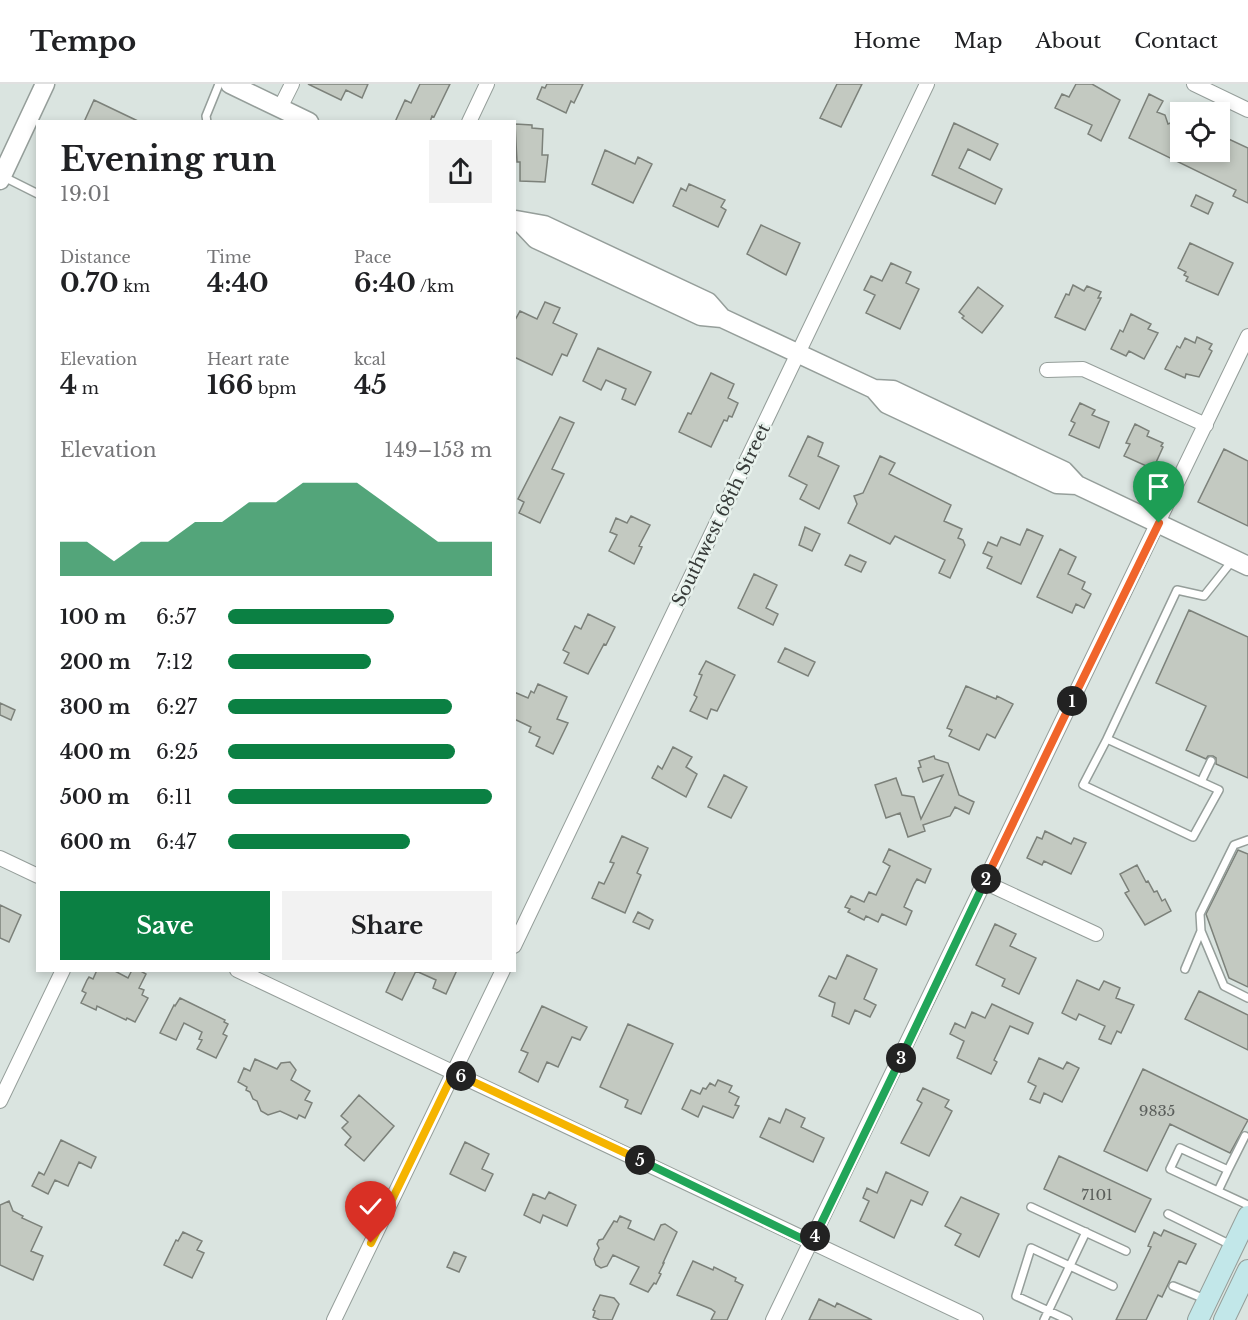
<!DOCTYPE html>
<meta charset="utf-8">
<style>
:root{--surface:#fff;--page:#f2f2f2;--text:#202124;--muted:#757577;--line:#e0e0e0;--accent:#0b8043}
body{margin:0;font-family:"Libre Baskerville",serif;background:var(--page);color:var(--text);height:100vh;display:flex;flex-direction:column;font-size:22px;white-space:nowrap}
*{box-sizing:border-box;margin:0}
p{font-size:20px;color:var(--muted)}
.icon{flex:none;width:33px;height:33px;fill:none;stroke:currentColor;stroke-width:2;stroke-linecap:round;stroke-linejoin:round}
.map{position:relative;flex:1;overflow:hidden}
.panel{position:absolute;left:36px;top:36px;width:480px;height:852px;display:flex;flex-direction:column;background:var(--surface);border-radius:0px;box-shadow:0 3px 9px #0003}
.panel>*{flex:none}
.fabs{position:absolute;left:1170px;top:18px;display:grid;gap:12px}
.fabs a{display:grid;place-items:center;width:60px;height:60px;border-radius:0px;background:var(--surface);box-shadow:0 3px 9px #0003;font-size:30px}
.pin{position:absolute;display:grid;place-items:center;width:51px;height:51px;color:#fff;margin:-62px -26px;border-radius:50% 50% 50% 0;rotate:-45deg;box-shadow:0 0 6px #0007}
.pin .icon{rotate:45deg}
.km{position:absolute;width:30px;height:30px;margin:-15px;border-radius:50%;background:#222;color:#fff;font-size:16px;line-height:30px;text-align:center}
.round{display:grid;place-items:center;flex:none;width:63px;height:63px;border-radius:0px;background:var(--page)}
.overview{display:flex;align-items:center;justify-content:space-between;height:102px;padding:0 24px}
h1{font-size:33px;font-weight:700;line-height:45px}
.metrics{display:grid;grid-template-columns:repeat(3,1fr);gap:9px;height:102px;padding:6px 24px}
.metrics div{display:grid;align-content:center}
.metrics b{font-size:26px;font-weight:700}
.metrics small{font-size:16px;font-weight:400}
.metrics p{font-size:16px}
.chart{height:168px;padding:12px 24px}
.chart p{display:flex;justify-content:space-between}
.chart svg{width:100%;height:108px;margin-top:6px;fill:var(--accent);opacity:.7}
.action{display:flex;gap:12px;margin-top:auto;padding:12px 24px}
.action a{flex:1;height:69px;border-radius:0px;background:var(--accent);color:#fff;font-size:24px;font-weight:700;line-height:69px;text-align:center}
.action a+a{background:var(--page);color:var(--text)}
ul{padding:0 24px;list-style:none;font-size:20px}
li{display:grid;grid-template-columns:96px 72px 1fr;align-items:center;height:45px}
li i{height:15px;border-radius:8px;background:var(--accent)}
header{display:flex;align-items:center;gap:36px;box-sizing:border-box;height:84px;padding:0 30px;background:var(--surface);border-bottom:2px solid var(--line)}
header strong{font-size:28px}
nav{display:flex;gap:33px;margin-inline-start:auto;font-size:21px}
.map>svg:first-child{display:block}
.building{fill:#c3c9c1;stroke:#7c817a;stroke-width:1.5}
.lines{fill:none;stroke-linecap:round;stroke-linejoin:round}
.service-casing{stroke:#959e9a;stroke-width:10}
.minor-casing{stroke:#959e9a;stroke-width:16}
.tertiary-casing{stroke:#959e9a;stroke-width:21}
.secondary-casing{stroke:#959e9a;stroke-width:22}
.service{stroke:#fff;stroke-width:7}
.minor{stroke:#fff;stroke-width:14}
.tertiary{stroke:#fff;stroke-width:18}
.secondary{stroke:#c2e7e9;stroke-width:20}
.split-1-casing{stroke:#fff;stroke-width:12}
.split-2-casing{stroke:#fff;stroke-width:12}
.split-3-casing{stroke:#fff;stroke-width:12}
.split-4-casing{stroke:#fff;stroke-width:12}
.split-5-casing{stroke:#fff;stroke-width:12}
.split-6-casing{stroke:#fff;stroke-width:12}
.split-7-casing{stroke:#fff;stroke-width:12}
.split-1{stroke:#f0652b;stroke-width:8}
.split-2{stroke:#f0652b;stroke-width:8}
.split-3{stroke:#22a559;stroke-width:8}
.split-4{stroke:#22a559;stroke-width:8}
.split-5{stroke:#22a559;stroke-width:8}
.split-6{stroke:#f5b400;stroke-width:8}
.split-7{stroke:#f5b400;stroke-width:8}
.labels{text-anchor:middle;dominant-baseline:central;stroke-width:5;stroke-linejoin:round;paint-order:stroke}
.number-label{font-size:15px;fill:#5a5e5b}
.street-label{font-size:18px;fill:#373b39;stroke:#e8f2ed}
</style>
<header>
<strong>Tempo</strong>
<nav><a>Home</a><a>Map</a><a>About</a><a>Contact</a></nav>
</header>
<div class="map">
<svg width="1248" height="1236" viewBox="0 0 1248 1236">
<rect width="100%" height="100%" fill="#dae4e0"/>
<path class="building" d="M308,0H368L362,14L346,6L341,16Z
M420,0H450L434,33L432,32L430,38H395L405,16L411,19Z
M547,0H583L574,19L571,17L566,29L537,15L542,3L545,4Z
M837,0H862L841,43L820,34Z
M1076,0H1092L1120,16L1101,57L1088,50L1092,41L1055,24L1062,10L1069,13Z
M1149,10L1163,17L1157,28L1165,31L1168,40L1180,35V51L1173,68H1220V51L1248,64V119L1233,112L1236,106L1129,54Z
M94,16L140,38H84Z
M954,39L998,60L990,76L968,65L959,84L1002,105L995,120L932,91Z
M515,40L532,41V44L543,45L542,71H548L545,98L520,97V78H517Z
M605,66L635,80L638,73L652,80L633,119L592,100Z
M689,100L725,116L721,123L726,126L718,143L673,122L681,104L686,107Z
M1196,111L1213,119L1208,130L1191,122Z
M761,141L800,159L786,191L747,170Z
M1190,159L1233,179L1218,211L1186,197L1188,193L1184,191L1186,188L1178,184Z
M891,179L911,188L906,199L919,205L900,245L866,229L875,211L864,206L871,192L882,197Z
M1073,201L1084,207L1087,202L1101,208L1098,214H1101L1085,246L1055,233L1066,210L1069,211Z
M978,203L1003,222L982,249L962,234L964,232L959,228Z
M545,218L560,224L553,239L577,250L567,272L562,270L552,291L514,273V238L520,227L537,235Z
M1131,230L1151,240L1148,245L1158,249L1144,275L1129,267L1126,272L1111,265L1120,246L1123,248Z
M1197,253L1212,260L1209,265L1212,267L1199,293L1186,290L1185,294L1165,285L1177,262L1180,264L1185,254L1195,259Z
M598,264L651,288L635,321L622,315L626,305L606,296L601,306L583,297Z
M711,289L734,300L728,314L738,319L732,333L729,332L727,337L724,336L711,363L679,348L688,329L691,330Z
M1080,319L1095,326L1092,331L1109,338L1099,364L1069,351L1075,339L1071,337Z
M560,333L574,339L552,385L564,390L540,439L519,429L524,418L518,415Z
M1135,340L1149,347L1147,352L1163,359L1161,362L1163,363L1153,385L1124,372L1130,360L1126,359Z
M808,352L823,359L818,372L839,382L819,425L800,415L807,401L789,392Z
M1224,365L1248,377V442L1198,418Z
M880,372L895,379L889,390L951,421L944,437L962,445L958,454L963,456L965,461L950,494L939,489L945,476L895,452L890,460L848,439L857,420L854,412L863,409Z
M631,432L650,441L639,462L642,463L634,480L609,467L617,451L610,448L616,434L627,439Z
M805,443L820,450L812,467L799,461Z
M1027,445L1043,452L1021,500L987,484L992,473L983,469L988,458L997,462L1001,453L1020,461Z
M1060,465L1076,473L1068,490L1085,498L1082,505L1091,510L1084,524L1076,520L1072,529L1037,513Z
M850,471L866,478L861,488L845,481Z
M754,490L777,501L766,524L778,530L773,541L738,524Z
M1189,526L1248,553V694L1216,680V674L1213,672H1208L1206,675L1186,666L1206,622L1156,599Z
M588,530L615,543L606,561L604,560L588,590L564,579L569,569L563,566L575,542L581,545Z
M785,564L815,578L808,592L778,578Z
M706,577L735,591L717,627L711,625L707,635L690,627L697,613L694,611L702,591L699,590Z
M538,600L567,613L557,635L568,639L553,670L536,662L540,653L529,648L531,643L514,635V608L528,614L531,607L534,609Z
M966,602L996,615L997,612L1013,620L995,654L987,650L979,666L949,652L952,646L947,644Z
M0,619L15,626L11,636L0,631Z
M673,663L692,673L686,683L697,690L686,713L652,694L658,682L662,685Z
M934,672L935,675L948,679L959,711L974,718L969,730L955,723L950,732L923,741L925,747L908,753L900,729L886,734L875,701L896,694L902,711L914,713L921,735L943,691L923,698L918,684L921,683L919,677Z
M724,691L747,703L731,734L708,723Z
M1045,747L1071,760L1074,754L1086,759L1071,790L1044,777L1042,781L1027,774L1037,753L1042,755Z
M622,752L648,764L637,789L641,791L625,829L592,814L599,798L604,800L614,779L610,778Z
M889,765L931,785L925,799L917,795L914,800L904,823L912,827L906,841L882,830L878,838L866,832L864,836L848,828L850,825L845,823L851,812L864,818L869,808L876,811L890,782L883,778Z
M1238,766L1248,770V903L1229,894L1206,830Z
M1137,781L1146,798L1148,797L1154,808L1157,807L1162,817L1165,815L1171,827L1145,841L1125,809L1129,807L1120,790Z
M0,821L21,831L9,858L0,854Z
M638,828L653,836L649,845L633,838Z
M995,840L1016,850L1010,862L1036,874L1019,910L1002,902L1005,895L976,881Z
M847,871L877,885L864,915L876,921L870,933L855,926L849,940L832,932L835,919L819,912L829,892L836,895Z
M97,886H113L128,894L132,886H139L146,890L139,904L144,906L142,911L148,914L135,938L127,934L126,936L97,922L96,926L81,919L86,909L82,907L87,896L89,893L93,895Z
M396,886H457L446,910L433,904L436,896L416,887L402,916L386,908Z
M1077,896L1099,906L1104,897L1120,904L1116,914L1134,921L1121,949L1117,947L1111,960L1099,955L1105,942L1079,930L1076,936L1062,929Z
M1199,907L1248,931V966L1185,935Z
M180,914L225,936L224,938L228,940L223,950L227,952L216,974L197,965L202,956L199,955L202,948L184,939L176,956L160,949L174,921L175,922Z
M992,920L1033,939L1028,950L1010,942L994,976L997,978L991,990L957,974L964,957L950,950L955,939L965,944L972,928L985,934Z
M542,922L587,943L580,956L572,953L558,983L547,978L538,998L519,988L528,969L521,966Z
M628,940L673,960L641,1030L625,1023L628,1016L600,1003Z
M1039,974L1063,985L1067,978L1079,984L1062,1018L1044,1009L1040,1019L1030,1015L1036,1002L1028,998Z
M255,975L277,985L281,979L290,978L296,986L291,996L310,1007L305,1016L312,1019L305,1034L299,1031L297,1035L280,1027L268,1031L261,1027L257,1017L253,1015L250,1008L246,1006L247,1003L238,998L244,984L250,987Z
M1143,985L1248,1036L1230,1069L1170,1040L1147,1087L1104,1067Z
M718,996L732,1002L729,1008L739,1013L735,1021L739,1022L733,1034L703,1022L698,1033L682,1025L691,1006L700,1010L703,1004L706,1005L710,999L715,1002Z
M923,1004L949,1016L945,1023L952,1027L929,1072L901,1059L922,1019L917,1016Z
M359,1011L394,1042L364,1077L345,1061L351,1053L342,1044L348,1038L341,1032Z
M786,1025L805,1034L801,1043L824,1054L813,1078L760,1053L769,1034L780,1039Z
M61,1056L96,1073L91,1084L79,1078L68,1102L55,1096L48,1110L32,1102L39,1088L44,1091Z
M465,1058L489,1070L482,1085L493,1090L485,1107L450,1090Z
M1059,1072L1151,1115L1135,1148L1044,1105Z
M886,1088L928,1108L922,1121L911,1116L894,1154L860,1137L869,1117L863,1114L867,1104L877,1109Z
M549,1108L576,1121L567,1142L543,1131L540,1139L524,1131L533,1110L545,1115Z
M961,1113L999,1130L979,1173L955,1161L961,1150L945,1142Z
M9,1117L13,1127L23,1132L22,1134L42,1143L31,1167L43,1172L33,1196L0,1181V1121Z
M620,1132L631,1137L628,1144L654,1156L661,1141L665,1140L677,1148L663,1179H664L659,1189L661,1190L656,1200L654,1199L648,1208L630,1200L639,1183L613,1171L607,1182L601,1184L596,1181L594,1175L599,1164L597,1160L599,1156L603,1155L614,1137L617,1138Z
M1164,1146L1196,1160L1186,1180L1179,1177L1162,1213L1158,1211L1146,1236H1116L1151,1163L1148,1162L1154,1148L1161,1152Z
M183,1148L202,1157L197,1166L204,1169L192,1194L164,1181L176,1156L178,1157Z
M454,1168L466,1173L459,1188L447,1183Z
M693,1177L713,1186L714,1183L736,1194L735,1197L743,1201L727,1236H711L715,1228L711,1225L677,1211Z
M600,1211L614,1214L619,1220L612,1236H600L593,1233L595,1227L593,1226Z
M819,1215L835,1223L837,1219L872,1236H809Z"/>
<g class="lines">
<defs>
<path id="service" d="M207,38L206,32L219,0
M2,92L38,110
M1107,655L1083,701L1193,753L1219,706L1107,655L1177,506L1204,512L1232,477
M1201,698L1211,677
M1248,756L1234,761L1200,830L1201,847L1224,902L1248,914
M1185,885L1201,847
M1228,1086L1245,1052
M1218,1107L1228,1086L1180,1064L1170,1085L1248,1121
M1031,1123L1126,1167
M1168,1130L1231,1161
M1173,1202L1205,1215
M1044,1236L1086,1148
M1068,1236L1016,1212L1031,1164L1113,1202"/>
<path id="minor" d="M1194,0L1248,26
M280,24L292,0
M469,38L487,0
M1047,286L1083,285L1206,341
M0,774L38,792
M984,798L1096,850
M514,862L927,0
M237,886L976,1236
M0,1017L63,886
M334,1236L503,886
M773,1236L1248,252"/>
<path id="tertiary" d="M230,0L309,38
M0,96L45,0
M516,136L544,141L708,218L722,234
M520,138L536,155L701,232L722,234L874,305L893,306L1064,387L1077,401L1248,482
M874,305L887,320L1057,400L1077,401"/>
<path id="secondary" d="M1198,1236L1248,1132
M1224,1236L1248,1186"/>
</defs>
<use href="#service" class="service-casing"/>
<use href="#minor" class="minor-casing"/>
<use href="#tertiary" class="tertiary-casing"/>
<use href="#secondary" class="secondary-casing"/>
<use href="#service" class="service"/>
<use href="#minor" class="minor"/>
<use href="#tertiary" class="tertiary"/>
<use href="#secondary" class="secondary"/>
</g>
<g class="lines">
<defs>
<path id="split-1" d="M1072,617L1159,439"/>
<path id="split-2" d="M986,795L1072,617"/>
<path id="split-3" d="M901,974L986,795"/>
<path id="split-4" d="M815,1152L901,974"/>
<path id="split-5" d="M640,1076L811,1159L815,1152"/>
<path id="split-6" d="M461,992L640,1076"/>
<path id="split-7" d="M371,1159L454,988L461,992"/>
</defs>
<use href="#split-1" class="split-1-casing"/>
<use href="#split-2" class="split-2-casing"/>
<use href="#split-3" class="split-3-casing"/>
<use href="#split-4" class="split-4-casing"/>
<use href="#split-5" class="split-5-casing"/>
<use href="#split-6" class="split-6-casing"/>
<use href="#split-7" class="split-7-casing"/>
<use href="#split-1" class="split-1"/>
<use href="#split-2" class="split-2"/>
<use href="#split-3" class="split-3"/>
<use href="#split-4" class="split-4"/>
<use href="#split-5" class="split-5"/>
<use href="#split-6" class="split-6"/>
<use href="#split-7" class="split-7"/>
</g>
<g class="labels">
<g class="number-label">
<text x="1157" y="1026">9835</text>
<text x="1097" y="1110">7101</text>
</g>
<g class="street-label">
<text transform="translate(721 431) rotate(-64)">Southwest 68th Street</text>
</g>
</g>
</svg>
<div class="fabs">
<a><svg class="icon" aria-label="locate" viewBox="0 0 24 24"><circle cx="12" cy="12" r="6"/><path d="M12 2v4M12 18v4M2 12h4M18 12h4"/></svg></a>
</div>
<div class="pin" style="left:1159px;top:439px;background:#1e9e55"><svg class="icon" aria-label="arrive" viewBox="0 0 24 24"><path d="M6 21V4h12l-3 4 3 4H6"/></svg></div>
<div class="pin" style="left:371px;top:1159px;background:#d93025"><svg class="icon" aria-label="check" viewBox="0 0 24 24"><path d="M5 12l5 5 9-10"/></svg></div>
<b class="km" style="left:1072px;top:617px">1</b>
<b class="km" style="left:986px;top:795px">2</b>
<b class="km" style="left:901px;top:974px">3</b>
<b class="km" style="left:815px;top:1152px">4</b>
<b class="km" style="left:640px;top:1076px">5</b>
<b class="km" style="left:461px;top:992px">6</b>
<section class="panel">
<div class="overview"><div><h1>Evening run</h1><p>19:01</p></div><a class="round"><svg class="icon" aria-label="share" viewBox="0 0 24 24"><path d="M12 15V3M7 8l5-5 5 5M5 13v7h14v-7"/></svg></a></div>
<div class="metrics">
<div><p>Distance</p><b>0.70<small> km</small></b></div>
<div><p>Time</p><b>4:40</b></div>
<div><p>Pace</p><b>6:40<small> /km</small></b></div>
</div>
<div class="metrics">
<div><p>Elevation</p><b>4<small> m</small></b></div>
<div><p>Heart rate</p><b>166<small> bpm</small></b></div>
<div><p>kcal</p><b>45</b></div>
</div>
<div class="chart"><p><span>Elevation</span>149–153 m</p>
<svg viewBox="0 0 160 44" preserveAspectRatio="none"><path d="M0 44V30L10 30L20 38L30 30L40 30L50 22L60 22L70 14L80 14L90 6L100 6L110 6L120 14L130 22L140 30L150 30L160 30V44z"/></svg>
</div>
<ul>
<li><b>100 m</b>6:57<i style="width:63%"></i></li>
<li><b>200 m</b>7:12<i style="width:54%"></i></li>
<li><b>300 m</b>6:27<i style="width:85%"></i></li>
<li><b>400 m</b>6:25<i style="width:86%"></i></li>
<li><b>500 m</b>6:11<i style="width:100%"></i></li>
<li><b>600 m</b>6:47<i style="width:69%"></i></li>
</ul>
<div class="action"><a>Save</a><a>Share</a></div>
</section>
</div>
